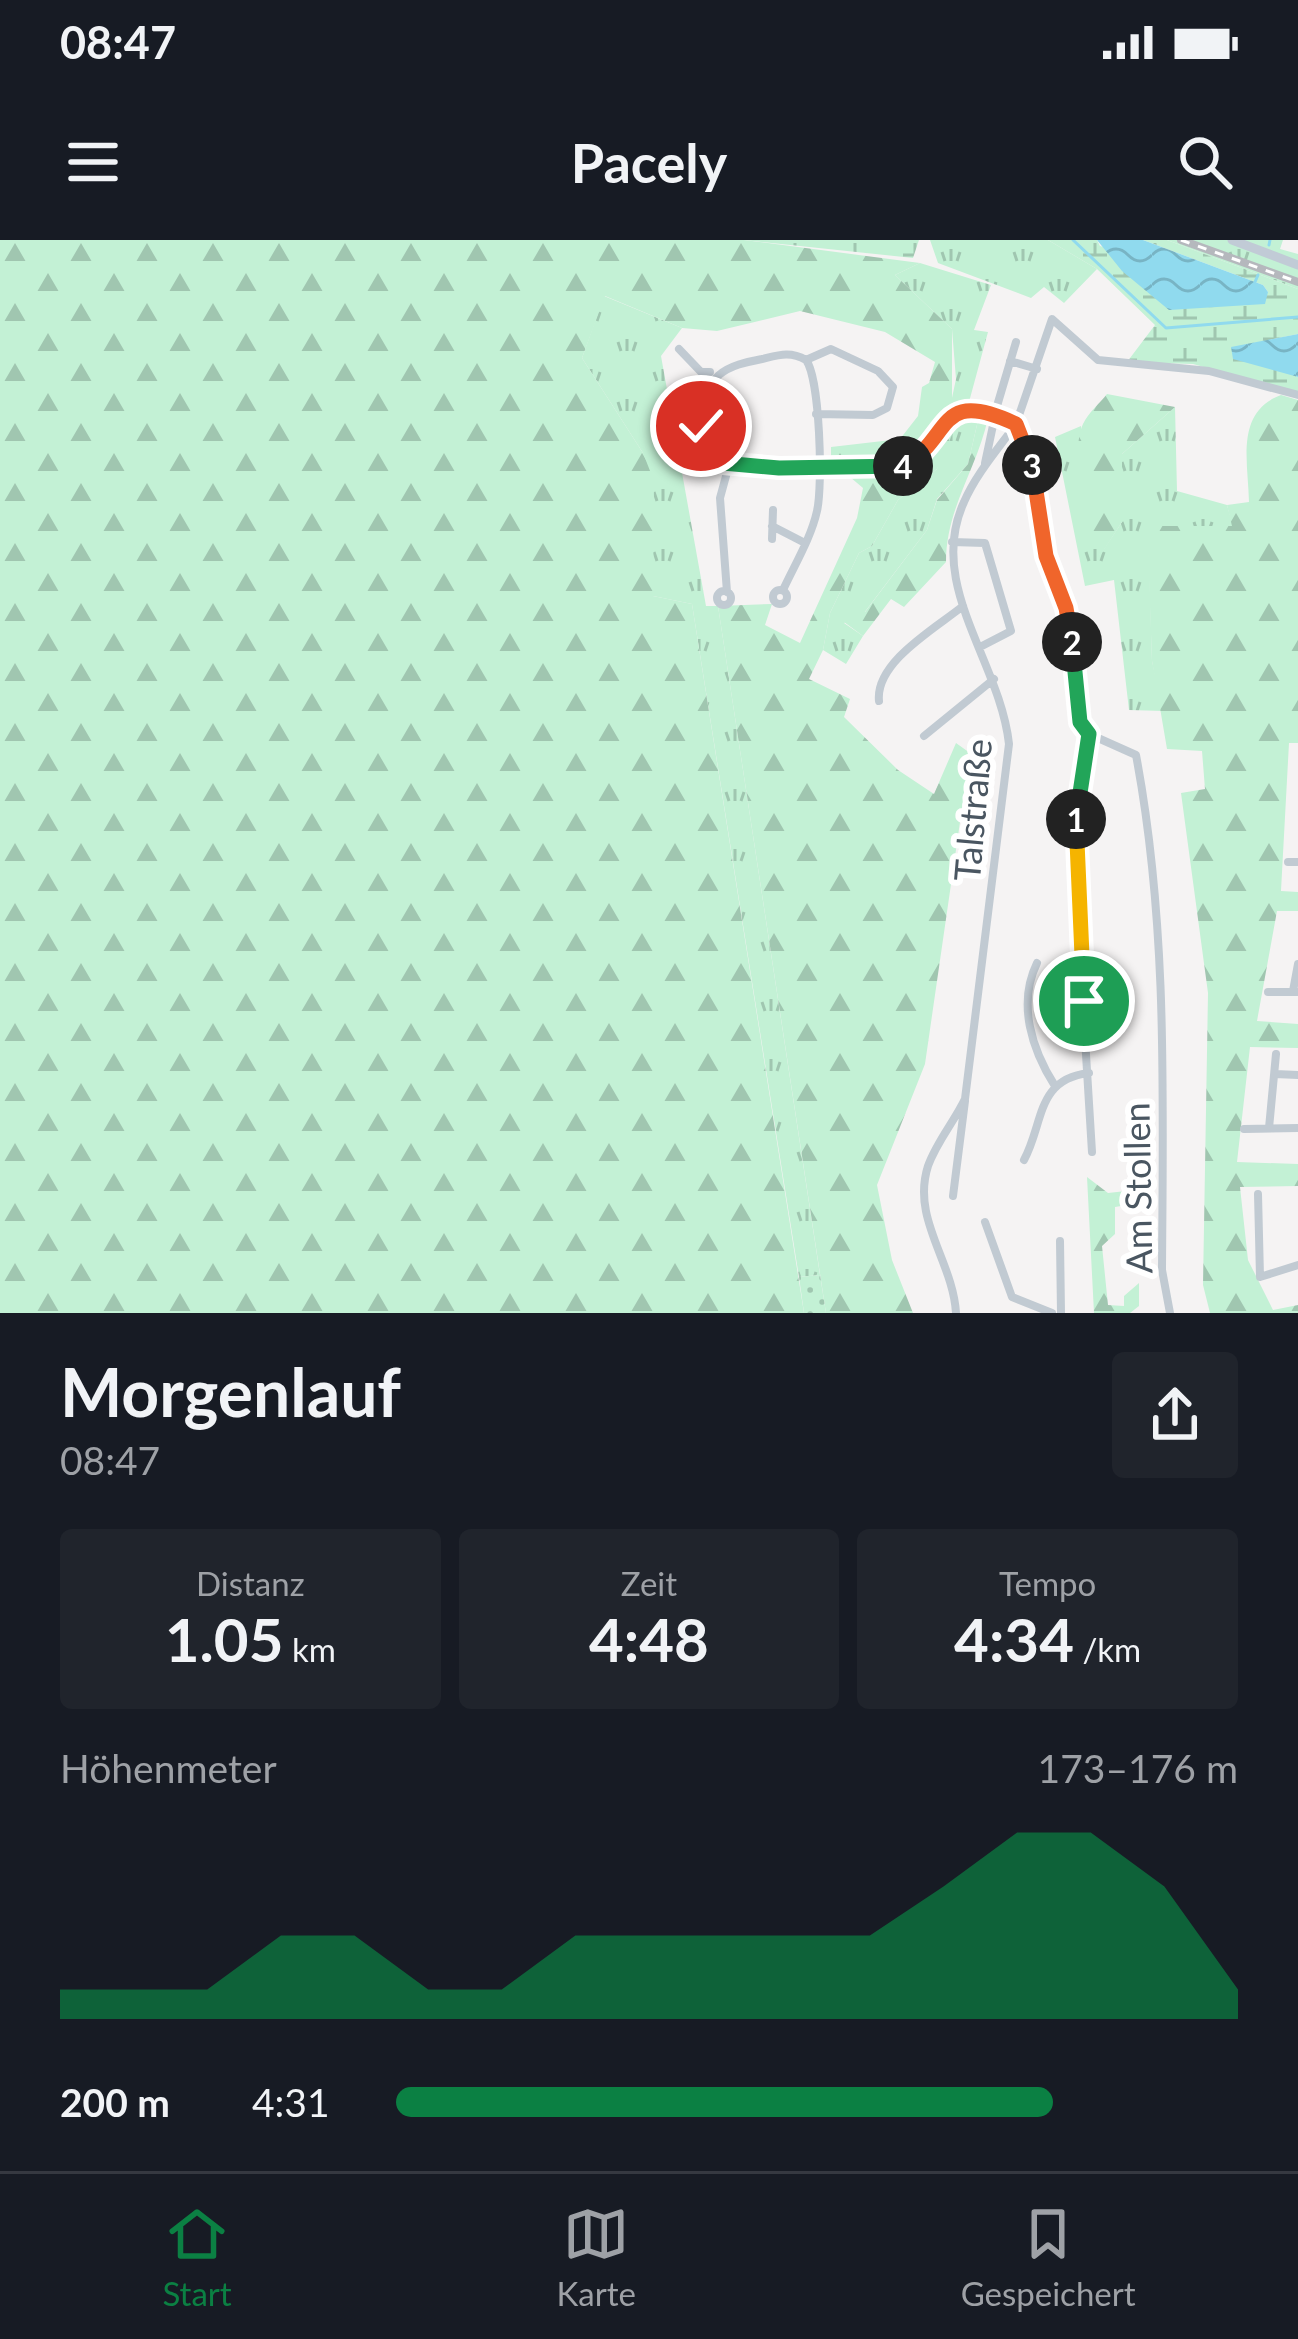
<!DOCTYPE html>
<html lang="de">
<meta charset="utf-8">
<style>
:root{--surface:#171b24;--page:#20242c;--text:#f1f3f6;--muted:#9ea1a6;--line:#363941;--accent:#0b8043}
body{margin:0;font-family:Lato,sans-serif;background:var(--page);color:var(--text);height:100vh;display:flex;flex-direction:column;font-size:45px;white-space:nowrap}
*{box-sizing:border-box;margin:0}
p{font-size:39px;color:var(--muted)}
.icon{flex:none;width:66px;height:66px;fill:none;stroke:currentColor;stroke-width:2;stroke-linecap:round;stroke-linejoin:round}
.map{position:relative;height:1073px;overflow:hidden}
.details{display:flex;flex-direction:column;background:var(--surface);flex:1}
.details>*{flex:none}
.pin{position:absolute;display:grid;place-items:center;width:102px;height:102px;color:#fff;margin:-51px;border:6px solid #fff;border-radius:50%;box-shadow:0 3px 12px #0007}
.km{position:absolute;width:60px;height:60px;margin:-30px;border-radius:50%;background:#222;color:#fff;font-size:33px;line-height:60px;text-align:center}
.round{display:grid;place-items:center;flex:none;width:126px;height:126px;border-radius:12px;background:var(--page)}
.overview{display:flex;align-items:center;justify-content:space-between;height:204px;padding:0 60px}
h1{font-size:66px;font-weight:700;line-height:90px}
.stats{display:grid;grid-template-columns:repeat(3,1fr);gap:18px;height:204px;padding:12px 60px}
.stats div{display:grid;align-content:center;border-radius:12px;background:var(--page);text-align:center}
.stats b{font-size:60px;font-weight:700}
.stats small{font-size:33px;font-weight:400}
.stats p{font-size:33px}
.chart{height:336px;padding:24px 60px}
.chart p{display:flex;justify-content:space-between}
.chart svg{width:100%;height:216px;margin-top:12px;fill:var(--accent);opacity:.7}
ul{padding:0 60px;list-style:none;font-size:39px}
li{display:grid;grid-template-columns:192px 144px 1fr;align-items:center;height:90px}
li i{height:30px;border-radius:15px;background:var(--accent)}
.status{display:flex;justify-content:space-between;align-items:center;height:84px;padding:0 60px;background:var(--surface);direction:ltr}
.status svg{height:33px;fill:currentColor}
header{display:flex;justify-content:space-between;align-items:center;height:156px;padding:0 60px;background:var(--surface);font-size:54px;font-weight:700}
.menu{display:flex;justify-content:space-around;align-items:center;height:168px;border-top:3px solid var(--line);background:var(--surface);font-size:33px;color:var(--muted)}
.menu a{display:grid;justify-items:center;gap:6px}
.menu .current{color:var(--accent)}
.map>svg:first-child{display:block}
.grass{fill:url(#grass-tufts)}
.forest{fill:url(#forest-firs)}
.wetland{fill:url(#wetland-marsh)}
.park{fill:url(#park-dots)}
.water{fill:url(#water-waves)}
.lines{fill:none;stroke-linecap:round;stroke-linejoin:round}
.stream{stroke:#90daee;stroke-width:3}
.street{stroke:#c1cad2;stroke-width:8}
.secondary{stroke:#c1cbd6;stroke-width:9}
.rail-casing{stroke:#b5b8bd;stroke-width:8}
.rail{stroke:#fff;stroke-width:3;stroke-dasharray:9;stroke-linecap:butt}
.split-1-casing{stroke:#fff;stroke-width:24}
.split-2-casing{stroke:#fff;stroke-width:24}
.split-3-casing{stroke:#fff;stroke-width:24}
.split-4-casing{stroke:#fff;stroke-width:24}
.split-5-casing{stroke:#fff;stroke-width:24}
.split-6-casing{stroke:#fff;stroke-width:24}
.split-1{stroke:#f5b400;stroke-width:15}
.split-2{stroke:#22a559;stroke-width:15}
.split-3{stroke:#f0652b;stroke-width:15}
.split-4{stroke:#f0652b;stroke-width:15}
.split-5{stroke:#22a559;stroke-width:15}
.split-6{stroke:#f5b400;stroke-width:15}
.labels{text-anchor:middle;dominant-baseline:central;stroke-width:12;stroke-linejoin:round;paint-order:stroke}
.street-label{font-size:36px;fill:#4a5661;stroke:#fff}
</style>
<div class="status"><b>08:47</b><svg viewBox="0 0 49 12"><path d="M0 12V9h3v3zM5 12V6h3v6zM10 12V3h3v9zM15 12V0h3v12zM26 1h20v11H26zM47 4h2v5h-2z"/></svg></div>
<header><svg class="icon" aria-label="menu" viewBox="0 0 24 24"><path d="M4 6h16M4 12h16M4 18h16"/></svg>Pacely<svg class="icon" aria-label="search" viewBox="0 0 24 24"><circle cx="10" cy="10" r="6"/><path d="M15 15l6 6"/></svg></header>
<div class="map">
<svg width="1298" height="1073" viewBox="0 0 1298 1073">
<defs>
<pattern id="grass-tufts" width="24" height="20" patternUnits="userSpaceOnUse" patternTransform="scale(3)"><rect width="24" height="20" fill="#c3f1d5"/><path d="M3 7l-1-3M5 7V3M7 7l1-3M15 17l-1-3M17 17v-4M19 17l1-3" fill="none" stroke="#a0c6b0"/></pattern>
<pattern id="forest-firs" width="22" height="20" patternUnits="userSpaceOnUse" patternTransform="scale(3)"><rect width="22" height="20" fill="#c3f1d5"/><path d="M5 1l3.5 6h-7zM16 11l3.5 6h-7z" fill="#a0c6b0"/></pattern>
<pattern id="wetland-marsh" width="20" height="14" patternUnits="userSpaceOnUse" patternTransform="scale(3)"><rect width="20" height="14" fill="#c3f1d5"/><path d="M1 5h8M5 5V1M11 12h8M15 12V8" fill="none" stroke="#a0c6b0"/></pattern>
<pattern id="park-dots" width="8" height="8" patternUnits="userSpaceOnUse" patternTransform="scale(3)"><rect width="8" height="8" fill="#c3f1d5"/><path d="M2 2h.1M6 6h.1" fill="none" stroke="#a0c6b0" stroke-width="1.8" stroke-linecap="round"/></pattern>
<pattern id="water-waves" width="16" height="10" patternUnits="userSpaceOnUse" patternTransform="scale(3)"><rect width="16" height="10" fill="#90daee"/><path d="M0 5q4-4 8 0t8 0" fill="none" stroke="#78b4c4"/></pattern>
</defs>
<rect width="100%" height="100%" fill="#f5f3f3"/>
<path class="grass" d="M930,0H1048L1097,29L1064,63L1044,47L1031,58L938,23Z
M1167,0H1283L1280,9L1298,14V49Z
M920,23L991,45L974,90L988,92L969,162L979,176L968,224L937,259L927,290L864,373L844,383L863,396L846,424L823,410L830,373L859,313L872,306L898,260L937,229L956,139L952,89L895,35Z
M604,56L682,88L661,116L706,366H718L820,1035L799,1037L692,364L653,356L643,213L582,118Z
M1175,167L1177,251L1227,265L1233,286H1148L1152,421L1163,471L1129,470L1114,340L1085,346L1055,197L1081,186V240L1100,315L1122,282V214Z"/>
<path class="forest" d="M0,0H744L920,23L895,35L952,89V170L958,181L937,229L898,260L872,306L859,313L830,373L823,410L809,439L850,459L844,477L898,530L934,554L956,503L970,513L925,824L877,945L892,1020L913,1073H826L718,366L772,364L765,385L800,403L857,278L863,248L831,221V207L900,199L918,176L922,147L929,143L935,122L885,92L800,71L717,91L682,88L605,56L582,118L643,213L654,241L653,356L692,364L804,1073H0Z
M1107,154L1175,167L1122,214V282L1100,316C1088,287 1069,213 1083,184C1088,173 1100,163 1107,154Z
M1281,155L1298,160V503H1289L1281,651L1298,652V671H1277L1257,781L1298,784V808L1250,807L1237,922L1298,924V946L1240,947L1248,1020L1273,1070L1298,1065V1073H1210L1203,1045L1208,753L1181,553L1205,549L1202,511L1167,509L1152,421L1147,286H1232L1227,265L1249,262C1248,221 1235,172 1281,155Z
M979,176L988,178C977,229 946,268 946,322L904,367L891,359L863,396L844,382L855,366L865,372L927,290L937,260L968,224Z
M1087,937L1108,953L1126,951L1127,965L1115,967V994L1102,1006L1108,1065L1124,1066V1056L1139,1043V1066L1130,1073H1094Z"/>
<path class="wetland" d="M744,0H919L913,18Z
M1048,0H1097L1100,6L1268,52L1263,45L1143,0H1167L1298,49V94L1231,108L1298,137V153L1193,124L1127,122L1155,85L1097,29Z"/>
<path class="park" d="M820,1035L826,1073H804L799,1037Z"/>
<path class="water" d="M1097,0H1143L1263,45L1268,52L1265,64L1169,70L1122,31Z
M1298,94V137L1233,119L1231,107Z"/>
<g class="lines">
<path class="stream" d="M1073,0L1166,88L1298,77
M1269,5L1270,0
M1255,42L1258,35"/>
<path class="street" d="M679,109L701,132H710
M806,120L831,109L878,131L893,147L887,168L873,175L816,174
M1010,121L1037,129
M997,166L1016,102
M985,223L995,176
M772,286L805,303
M772,299L773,270
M952,302L985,303L1011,391L980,407
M773 357a7 7 0 1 1 14 0a7 7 0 1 1-14 0Z
M783,350C795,324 811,298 817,271C823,246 820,138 806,120C790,111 779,115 762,119C747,122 731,125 719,135C696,157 691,210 725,223C752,234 789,227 817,225C841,223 882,233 900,227C928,217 934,184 960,172L1016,184C998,209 976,234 964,262C926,345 1000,421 1009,504L965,859C954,882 937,901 928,926C911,979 953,1021 956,1073
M717 358a7 7 0 1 1 14 0a7 7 0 1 1-14 0Z
M727,352L720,258L729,225
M879,461C875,422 936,388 963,366
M1089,494L1080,482V437L1066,368L1046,316L1033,226L1016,184L1052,79L1098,120L1209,131L1298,155
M1089,494L1136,515C1168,685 1163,857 1162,1030L1170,1073
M1089,494L1074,619L1092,912
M924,496L994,439
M1288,622H1298
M1037,723C1017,764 1032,810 1055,846
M1293,751L1298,724
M1268,752H1298
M1275,834L1298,835
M1269,888L1276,814
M1244,889L1298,888
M1024,920C1044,883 1036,839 1089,833
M1258,954L1260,1037L1298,1025
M953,956L965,861
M985,982L1012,1057L1052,1073
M1060,1001L1061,1073"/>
<path class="secondary" d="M1232,0L1298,25"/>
<defs>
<path id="rail" d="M1181,0L1298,42"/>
</defs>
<use href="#rail" class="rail-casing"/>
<use href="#rail" class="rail"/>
</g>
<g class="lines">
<defs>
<path id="split-1" d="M1076,579L1084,761"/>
<path id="split-2" d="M1072,402L1080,482L1089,494L1076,579"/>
<path id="split-3" d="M1032,225L1046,316L1066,368L1072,402"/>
<path id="split-4" d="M903,226C953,199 935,146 1016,184L1032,225"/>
<path id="split-5" d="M723,223L779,228L903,226"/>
<path id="split-6" d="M701,186L704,202L723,223"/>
</defs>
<use href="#split-1" class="split-1-casing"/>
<use href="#split-2" class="split-2-casing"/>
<use href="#split-3" class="split-3-casing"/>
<use href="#split-4" class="split-4-casing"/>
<use href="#split-5" class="split-5-casing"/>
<use href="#split-6" class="split-6-casing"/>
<use href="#split-1" class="split-1"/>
<use href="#split-2" class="split-2"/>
<use href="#split-3" class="split-3"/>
<use href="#split-4" class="split-4"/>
<use href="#split-5" class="split-5"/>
<use href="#split-6" class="split-6"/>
</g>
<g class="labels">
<g class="street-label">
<text transform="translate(972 570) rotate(-85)">Talstraße</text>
<text transform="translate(1137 948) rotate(-91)">Am Stollen</text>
</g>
</g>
</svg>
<div class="pin" style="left:1084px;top:761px;background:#1e9e55"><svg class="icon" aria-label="arrive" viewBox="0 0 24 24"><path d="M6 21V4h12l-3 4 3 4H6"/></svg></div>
<div class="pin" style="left:701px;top:186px;background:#d93025"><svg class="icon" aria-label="check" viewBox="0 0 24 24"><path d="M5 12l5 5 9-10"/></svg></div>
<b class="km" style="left:1076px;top:579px">1</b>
<b class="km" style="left:1072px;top:402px">2</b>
<b class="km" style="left:1032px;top:225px">3</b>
<b class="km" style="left:903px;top:226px">4</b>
</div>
<section class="details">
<div class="overview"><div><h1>Morgenlauf</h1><p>08:47</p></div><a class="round"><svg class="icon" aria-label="share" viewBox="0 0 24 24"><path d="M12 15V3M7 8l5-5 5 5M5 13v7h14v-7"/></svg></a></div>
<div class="stats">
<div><p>Distanz</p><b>1.05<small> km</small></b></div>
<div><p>Zeit</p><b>4:48</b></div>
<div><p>Tempo</p><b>4:34<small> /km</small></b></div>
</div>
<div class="chart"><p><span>Höhenmeter</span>173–176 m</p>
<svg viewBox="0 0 160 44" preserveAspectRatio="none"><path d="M0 44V38L10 38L20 38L30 27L40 27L50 38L60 38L70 27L80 27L90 27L100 27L110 27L120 17L130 6L140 6L150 17L160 38V44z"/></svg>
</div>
<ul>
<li><b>200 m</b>4:31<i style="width:78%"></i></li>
</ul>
</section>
<nav class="menu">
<a class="current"><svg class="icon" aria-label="home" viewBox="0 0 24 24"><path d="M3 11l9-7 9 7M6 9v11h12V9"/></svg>Start</a>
<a><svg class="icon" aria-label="map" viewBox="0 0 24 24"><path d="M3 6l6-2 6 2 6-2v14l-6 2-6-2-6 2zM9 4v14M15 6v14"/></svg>Karte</a>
<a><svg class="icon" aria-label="saved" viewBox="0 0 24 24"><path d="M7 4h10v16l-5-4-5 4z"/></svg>Gespeichert</a>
</nav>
